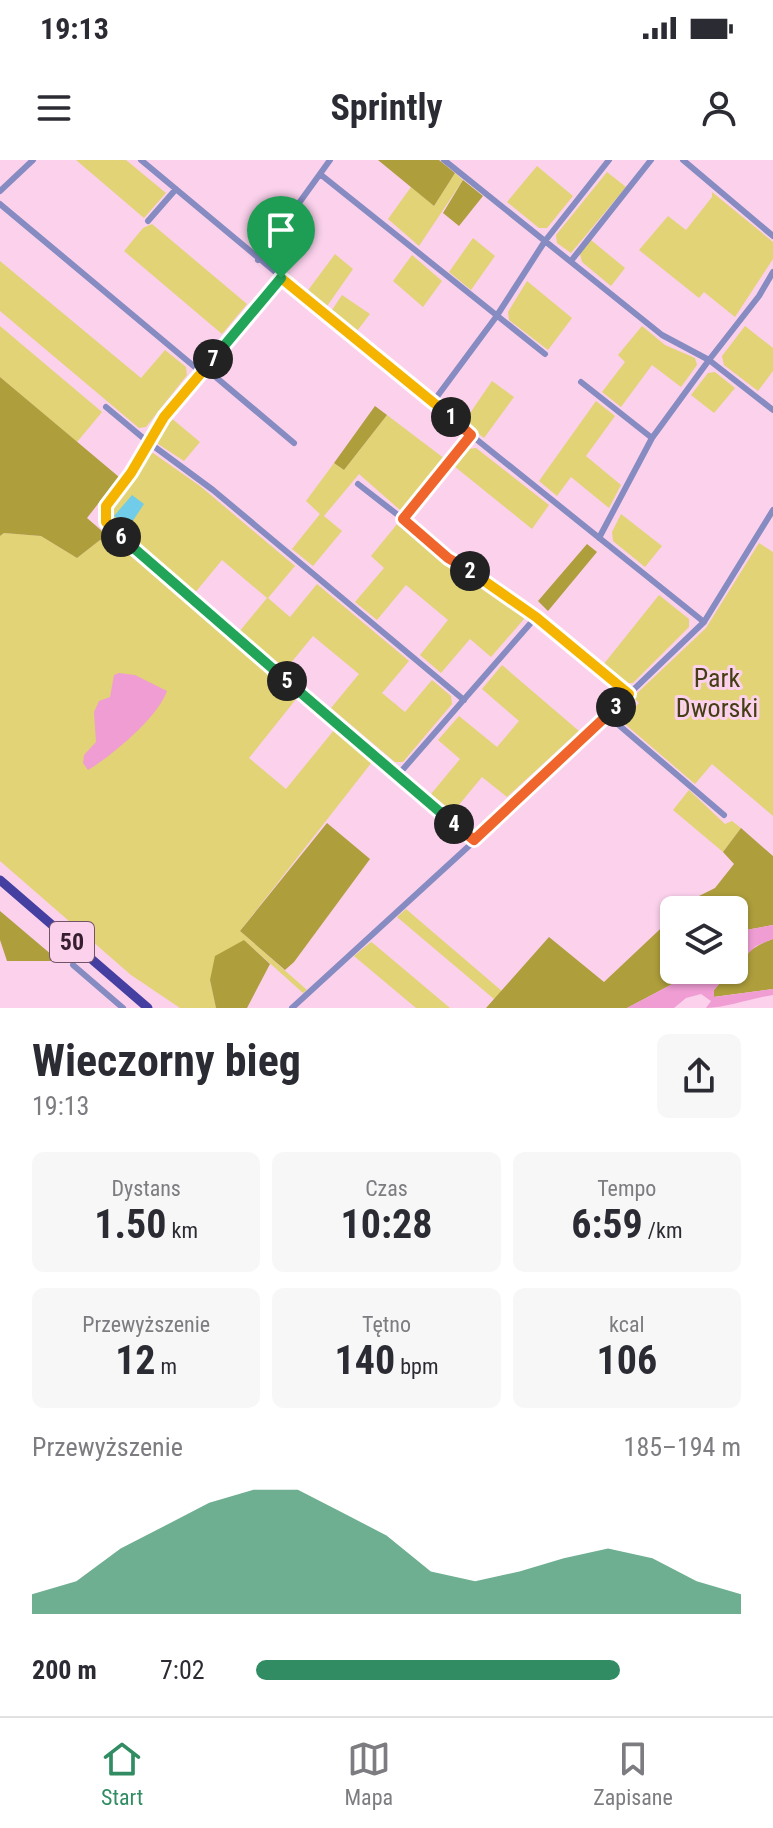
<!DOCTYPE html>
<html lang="pl">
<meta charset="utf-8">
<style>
:root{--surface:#fff;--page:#f7f7f7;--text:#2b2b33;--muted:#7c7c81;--line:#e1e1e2;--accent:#318c63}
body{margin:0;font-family:"Roboto Condensed",sans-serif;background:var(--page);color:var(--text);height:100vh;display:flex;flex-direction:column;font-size:30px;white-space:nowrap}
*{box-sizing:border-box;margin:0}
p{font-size:26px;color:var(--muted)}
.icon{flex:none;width:44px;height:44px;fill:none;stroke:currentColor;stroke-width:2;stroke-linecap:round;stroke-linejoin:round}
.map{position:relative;height:848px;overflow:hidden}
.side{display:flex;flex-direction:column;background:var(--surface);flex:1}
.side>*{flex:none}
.controls{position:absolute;left:660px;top:736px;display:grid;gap:16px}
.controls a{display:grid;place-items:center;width:88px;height:88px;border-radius:12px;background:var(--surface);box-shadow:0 2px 6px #0004;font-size:40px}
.pin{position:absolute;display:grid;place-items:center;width:68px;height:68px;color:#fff;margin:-82px -34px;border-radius:50% 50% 50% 0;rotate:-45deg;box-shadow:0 0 8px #0007}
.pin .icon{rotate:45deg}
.km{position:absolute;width:40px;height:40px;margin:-20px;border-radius:50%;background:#222;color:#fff;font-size:22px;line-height:40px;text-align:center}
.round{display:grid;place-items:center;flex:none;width:84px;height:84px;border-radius:12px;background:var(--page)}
.headline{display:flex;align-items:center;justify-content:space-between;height:136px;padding:0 32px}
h1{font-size:44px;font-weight:700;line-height:60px}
.figures{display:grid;grid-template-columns:repeat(3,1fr);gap:12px;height:136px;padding:8px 32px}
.figures div{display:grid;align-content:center;border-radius:12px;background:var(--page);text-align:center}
.figures b{font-size:40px;font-weight:700}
.figures small{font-size:22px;font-weight:400}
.figures p{font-size:22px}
.chart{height:224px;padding:16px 32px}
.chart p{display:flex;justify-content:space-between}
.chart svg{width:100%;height:144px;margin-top:8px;fill:var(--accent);opacity:.7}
ul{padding:0 32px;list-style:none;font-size:26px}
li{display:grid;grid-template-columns:128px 96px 1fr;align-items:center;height:60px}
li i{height:20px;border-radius:10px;background:var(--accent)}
.status{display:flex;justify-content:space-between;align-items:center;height:56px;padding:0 40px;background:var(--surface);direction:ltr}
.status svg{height:22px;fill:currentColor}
header{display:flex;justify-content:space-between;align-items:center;height:104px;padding:0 32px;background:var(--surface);font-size:36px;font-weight:700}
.dock{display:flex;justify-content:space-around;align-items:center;height:112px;border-top:2px solid var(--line);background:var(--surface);font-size:22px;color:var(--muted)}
.dock a{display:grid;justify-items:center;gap:4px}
.dock .on{color:var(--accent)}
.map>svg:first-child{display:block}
.green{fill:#e2d376}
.forest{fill:#ae9e3c}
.water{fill:#ef9dd3}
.building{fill:#70cce8}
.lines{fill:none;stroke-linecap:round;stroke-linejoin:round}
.minor{stroke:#868bc1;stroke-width:6}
.primary{stroke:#443fa0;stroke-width:9}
.split-1-casing{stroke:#fff;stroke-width:16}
.split-2-casing{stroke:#fff;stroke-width:16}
.split-3-casing{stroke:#fff;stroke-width:16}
.split-4-casing{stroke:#fff;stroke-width:16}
.split-5-casing{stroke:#fff;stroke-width:16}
.split-6-casing{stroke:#fff;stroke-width:16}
.split-7-casing{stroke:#fff;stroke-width:16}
.split-8-casing{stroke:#fff;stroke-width:16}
.split-1{stroke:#f5b400;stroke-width:10}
.split-2{stroke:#f0652b;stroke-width:10}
.split-3{stroke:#f5b400;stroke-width:10}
.split-4{stroke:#f0652b;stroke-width:10}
.split-5{stroke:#22a559;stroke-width:10}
.split-6{stroke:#22a559;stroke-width:10}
.split-7{stroke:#f5b400;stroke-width:10}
.split-8{stroke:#22a559;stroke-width:10}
.labels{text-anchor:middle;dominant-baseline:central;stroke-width:6;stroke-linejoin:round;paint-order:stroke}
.shield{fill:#fbd1ec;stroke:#725468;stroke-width:2}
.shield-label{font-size:24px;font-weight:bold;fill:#371e2f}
.park-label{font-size:26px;fill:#453e15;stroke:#fbd1ec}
</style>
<div class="status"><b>19:13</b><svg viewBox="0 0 49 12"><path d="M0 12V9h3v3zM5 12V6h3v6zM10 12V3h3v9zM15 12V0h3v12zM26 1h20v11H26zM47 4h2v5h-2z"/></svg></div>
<header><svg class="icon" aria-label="menu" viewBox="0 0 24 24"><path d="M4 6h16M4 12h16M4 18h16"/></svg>Sprintly<svg class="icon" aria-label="person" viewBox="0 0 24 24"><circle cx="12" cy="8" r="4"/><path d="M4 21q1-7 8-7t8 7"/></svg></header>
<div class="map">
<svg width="773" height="848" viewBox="0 0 773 848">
<rect width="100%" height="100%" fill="#fbd1ec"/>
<path class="green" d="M76,0H126L166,33L144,58Z
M537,6L573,36L547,68H539L507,42Z
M607,12L626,27L571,93L557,83L556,75Z
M455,13L463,20L419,86L388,59L411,27L434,46Z
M712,32L773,82V99L735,157L704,132L699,138L639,90L668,56L686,70L712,37Z
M152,64L247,144L222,174L124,91L143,68Z
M473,78L495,96L471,130L449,112Z
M591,80L625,108L611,126L582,102L580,94Z
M335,94L353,109L325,149L306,133Z
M412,95L442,121L423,147L393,121Z
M0,101L141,218L165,190L186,207L187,215L146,267L139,268L0,151Z
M527,121L572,158L548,190L509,160L508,152Z
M342,135L370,154L357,171L353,172L333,155L332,150Z
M0,166L102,252L77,282L0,217Z
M642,166L665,185L695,198L697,205L681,227L652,205L621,247L602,232L625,202L618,195Z
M745,166L773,188V211L758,231L724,205L722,196Z
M715,212L735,228L714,253L691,235L708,213Z
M492,221L514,237L484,278L464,262Z
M596,241L615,256L586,296L621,325L609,348L571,317L557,336L539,321Z
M387,255L445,299L406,350H400L359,314L324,356L342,371L313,406L292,389L320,354L306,341L334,303L344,310Z
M170,257L200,282L184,301L158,284L156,275Z
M476,288L549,345L532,369L454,306L467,289Z
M153,293L200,326L295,406L268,438L290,457L317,424L409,501L382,533L405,552L432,520L451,536L452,544L403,602H395L331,548L359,514L313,476L285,510L239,472L267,438L222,400L194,434L108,362V354L131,324L146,295Z
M621,354L662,386L645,407L613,381L612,372Z
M398,363L449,405L523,452L524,459L491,497L470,479L441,513L420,495L448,460L406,425L377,460L355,442L384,408L371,396Z
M4,373L41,376L77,398L100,380L118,385L297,538L249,598L286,629L334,570L372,602L240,771L307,830L303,833L244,780L210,820L216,848H180L131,815L0,701V376Z
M759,383L773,392V656L712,604L695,624L625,564L624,557L639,543L633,537L706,468Z
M659,435L689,459V467L633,523H625L603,505Z
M502,505L579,571L507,637L482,617L453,652L431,634L460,599L438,580L459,556L497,587L519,561L482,529Z
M689,630L725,664L732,661L741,668L723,692L673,650Z
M406,749L503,832L494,839L397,757Z
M371,782L374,784L450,848H416L354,796Z"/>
<path class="forest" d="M378,0H439L455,13L434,46Z
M463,20L483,36L459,66L443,53Z
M0,217L119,317L87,358L118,385L100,380L77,398L41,376L4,373L0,376Z
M375,246L387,255L344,310L334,303Z
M587,384L597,392L548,451L538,441Z
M327,663L370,699L294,802L285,810L240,771Z
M741,668L773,696V765L741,771L734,780V750H681L691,740L715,728L734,704L723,692Z
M0,751L59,801H7L0,780Z
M674,756V810H699L627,848H486L549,777L604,822Z
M773,779V829L713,837L714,830C731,810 746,787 773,779Z
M244,780L270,804L247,848H216L210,820L215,796Z"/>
<path class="water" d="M119,513L135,515L167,531C158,557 112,596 88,610L83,603L84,595L96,582L94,552L99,541L110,537L114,515Z
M773,765V779L756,786L734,807V780L740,771Z
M699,810H731L714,830V837L773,829V835C752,838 726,848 706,848L711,841L701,834L686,838L674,848H627Z"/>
<path class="building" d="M132,335L144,344L128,368L114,356Z"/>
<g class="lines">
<path class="minor" d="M141,0L471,275L704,462
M444,0L662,175L709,200L759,136L773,112
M683,0L773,76
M320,14L545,194
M0,31L33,0
M0,44L202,213
M148,61L176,29
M258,100L330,0
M571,101L651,0
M281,118L164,257L148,282L213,330L464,540
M205,208L294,283
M581,222L652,278
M433,242L496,157L545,81L609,0
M106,247L148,282C139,298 105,346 104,357L109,366L474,680
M471,275L403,359L448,398L536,457L629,534
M358,324L403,359
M599,378L652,278L709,200L773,250
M607,555L724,655
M398,615L536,457
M73,805L123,848
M292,848L505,653L704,462L773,350"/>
<path class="primary" d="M0,720L148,848"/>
</g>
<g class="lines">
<defs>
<path id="split-1" d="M281,118L451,257"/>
<path id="split-2" d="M451,257L471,275L403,359L448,398L470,411"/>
<path id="split-3" d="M470,411L536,457L629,534L616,547"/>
<path id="split-4" d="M454,664L474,680L616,547"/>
<path id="split-5" d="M287,521L454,664"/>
<path id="split-6" d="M121,377L287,521"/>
<path id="split-7" d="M121,377L106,362V346L131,313L164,257L213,199"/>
<path id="split-8" d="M213,199L281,118"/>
</defs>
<use href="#split-1" class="split-1-casing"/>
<use href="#split-2" class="split-2-casing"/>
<use href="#split-3" class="split-3-casing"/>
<use href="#split-4" class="split-4-casing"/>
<use href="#split-5" class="split-5-casing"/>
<use href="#split-6" class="split-6-casing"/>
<use href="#split-7" class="split-7-casing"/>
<use href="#split-8" class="split-8-casing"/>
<use href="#split-1" class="split-1"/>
<use href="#split-2" class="split-2"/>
<use href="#split-3" class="split-3"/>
<use href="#split-4" class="split-4"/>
<use href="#split-5" class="split-5"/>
<use href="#split-6" class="split-6"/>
<use href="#split-7" class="split-7"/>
<use href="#split-8" class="split-8"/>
</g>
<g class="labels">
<rect class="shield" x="50" y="762" width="44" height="40" rx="6"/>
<g class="shield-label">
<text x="72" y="782">50</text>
</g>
<g class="park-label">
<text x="717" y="518">Park<tspan x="717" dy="30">Dworski</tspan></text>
</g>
</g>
</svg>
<div class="controls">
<a><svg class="icon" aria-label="layers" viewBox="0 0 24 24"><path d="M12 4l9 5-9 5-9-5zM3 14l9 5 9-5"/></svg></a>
</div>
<div class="pin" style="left:281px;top:118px;background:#1e9e55"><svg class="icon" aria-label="arrive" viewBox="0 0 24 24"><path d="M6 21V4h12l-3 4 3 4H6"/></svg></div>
<b class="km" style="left:451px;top:257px">1</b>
<b class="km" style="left:470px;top:411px">2</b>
<b class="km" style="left:616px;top:547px">3</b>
<b class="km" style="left:454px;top:664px">4</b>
<b class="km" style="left:287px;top:521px">5</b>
<b class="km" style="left:121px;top:377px">6</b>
<b class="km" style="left:213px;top:199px">7</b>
</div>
<section class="side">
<div class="headline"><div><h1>Wieczorny bieg</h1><p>19:13</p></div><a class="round"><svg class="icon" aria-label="share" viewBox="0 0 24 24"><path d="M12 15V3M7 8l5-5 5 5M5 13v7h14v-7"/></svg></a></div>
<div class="figures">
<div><p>Dystans</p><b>1.50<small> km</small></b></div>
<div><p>Czas</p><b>10:28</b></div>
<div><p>Tempo</p><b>6:59<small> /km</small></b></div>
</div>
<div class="figures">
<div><p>Przewyższenie</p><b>12<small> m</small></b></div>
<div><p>Tętno</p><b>140<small> bpm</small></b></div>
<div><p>kcal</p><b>106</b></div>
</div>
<div class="chart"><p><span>Przewyższenie</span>185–194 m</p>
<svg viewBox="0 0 160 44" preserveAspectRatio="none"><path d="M0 44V38L10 34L20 24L30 17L40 10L50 6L60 6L70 13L80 20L90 31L100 34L110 31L120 27L130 24L140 27L150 34L160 38V44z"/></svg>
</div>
<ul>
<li><b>200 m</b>7:02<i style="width:75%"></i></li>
</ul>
</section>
<nav class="dock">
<a class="on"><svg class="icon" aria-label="home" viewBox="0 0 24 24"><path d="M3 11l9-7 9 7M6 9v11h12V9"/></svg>Start</a>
<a><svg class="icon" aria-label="map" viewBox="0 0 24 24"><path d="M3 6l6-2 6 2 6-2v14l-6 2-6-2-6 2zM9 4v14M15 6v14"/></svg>Mapa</a>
<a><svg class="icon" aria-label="saved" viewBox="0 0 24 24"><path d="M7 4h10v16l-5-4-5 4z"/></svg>Zapisane</a>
</nav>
